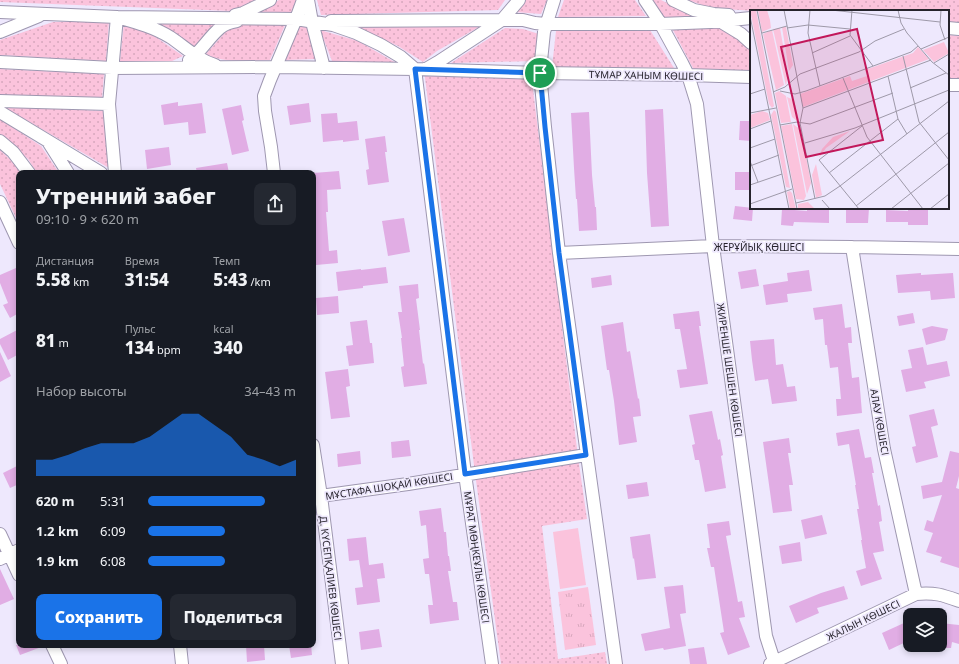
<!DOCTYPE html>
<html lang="ru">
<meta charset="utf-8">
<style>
:root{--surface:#171b24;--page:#242831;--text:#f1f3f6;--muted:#9ea1a6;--accent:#1a73e8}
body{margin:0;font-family:"Noto Sans",sans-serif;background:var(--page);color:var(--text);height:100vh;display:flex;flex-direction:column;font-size:15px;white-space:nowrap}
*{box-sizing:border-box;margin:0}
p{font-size:13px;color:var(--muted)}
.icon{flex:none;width:22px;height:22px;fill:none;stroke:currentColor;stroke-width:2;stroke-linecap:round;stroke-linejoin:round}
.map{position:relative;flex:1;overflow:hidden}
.panel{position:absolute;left:16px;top:170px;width:300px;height:478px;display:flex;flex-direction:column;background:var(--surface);border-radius:8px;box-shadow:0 2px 6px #0003}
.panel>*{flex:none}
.buttons{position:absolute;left:903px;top:608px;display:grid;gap:8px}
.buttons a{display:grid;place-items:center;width:44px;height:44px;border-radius:8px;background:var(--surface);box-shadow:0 2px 6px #0003;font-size:20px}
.pin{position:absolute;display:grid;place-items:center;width:34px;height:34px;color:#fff;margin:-17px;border:2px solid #fff;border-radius:50%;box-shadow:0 1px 4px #0007}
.round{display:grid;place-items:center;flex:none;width:42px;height:42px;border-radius:8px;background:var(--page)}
.head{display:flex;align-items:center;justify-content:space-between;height:68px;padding:0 20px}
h1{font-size:22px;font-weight:800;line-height:30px}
.metrics{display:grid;grid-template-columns:repeat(3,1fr);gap:6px;height:68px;padding:4px 20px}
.metrics div{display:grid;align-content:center}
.metrics b{font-size:17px;font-weight:800}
.metrics small{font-size:11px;font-weight:400}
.metrics p{font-size:11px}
.chart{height:112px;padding:8px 20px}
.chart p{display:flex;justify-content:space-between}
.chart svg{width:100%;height:72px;margin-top:4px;fill:var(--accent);opacity:.7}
.primary-button{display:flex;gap:8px;margin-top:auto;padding:8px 20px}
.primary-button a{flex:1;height:46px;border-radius:8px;background:var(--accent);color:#fff;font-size:16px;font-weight:800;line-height:46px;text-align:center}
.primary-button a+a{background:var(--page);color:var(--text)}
ul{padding:0 20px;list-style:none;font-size:13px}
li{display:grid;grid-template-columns:64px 48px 1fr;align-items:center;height:30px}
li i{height:10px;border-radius:5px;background:var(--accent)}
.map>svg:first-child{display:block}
.grass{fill:url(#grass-dots)}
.park{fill:url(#park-tufts)}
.pitch{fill:#fbc3dc}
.building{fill:#e1ade4}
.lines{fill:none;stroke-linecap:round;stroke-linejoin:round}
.minor-casing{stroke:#9e97b0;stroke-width:14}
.minor{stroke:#fff;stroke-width:12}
.route-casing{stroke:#fff;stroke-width:8}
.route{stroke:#1a73e8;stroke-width:5}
.labels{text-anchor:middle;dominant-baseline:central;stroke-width:3.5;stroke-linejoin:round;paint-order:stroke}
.street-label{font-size:10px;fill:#26232c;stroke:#eee8fd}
.inset-road{fill:none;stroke:#9e99a9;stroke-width:1}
.view{fill:#c2185b;fill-opacity:0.15;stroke:#c2185b;stroke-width:2}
.inset-edge{fill:none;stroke:#26232c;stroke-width:2}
</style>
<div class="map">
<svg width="959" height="664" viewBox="0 0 959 664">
<defs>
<pattern id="grass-dots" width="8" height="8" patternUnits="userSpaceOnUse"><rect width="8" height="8" fill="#fbc3dc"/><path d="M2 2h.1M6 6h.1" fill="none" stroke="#d7a7bd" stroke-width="1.8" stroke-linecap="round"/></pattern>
<pattern id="park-tufts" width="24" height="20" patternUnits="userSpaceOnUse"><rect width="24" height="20" fill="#fbc3dc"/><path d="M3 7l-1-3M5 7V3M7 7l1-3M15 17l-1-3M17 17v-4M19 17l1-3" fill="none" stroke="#d7a7bd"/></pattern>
</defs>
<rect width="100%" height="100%" fill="#eee8fd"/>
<path class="grass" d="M0,0H255L232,11L0,2Z
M279,0H296L291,13L256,12Z
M317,0H505L498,10L321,15Z
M526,0H547L541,14L516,12Z
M564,0H635L646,16L558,17Z
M653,0H661L697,18H664Z
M688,0H959V22H948V11H758L722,9L705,6Z
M109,21L106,61L0,55V40L53,22Z
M124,23L153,35L183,56L172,61L158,62L120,61Z
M152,23L215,24L195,47Z
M240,25H285L270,60C250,60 223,64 206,54L228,29Z
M351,25L479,27L437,51L423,62L398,46Z
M298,26L309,28L316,59L285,60Z
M719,27L742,41L751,50V72L694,70L673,30Z
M505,28L523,29L539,34L534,61L451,63Z
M320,30L358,41L398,64L332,61Z
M650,30L674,68L552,67L556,31Z
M948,35L959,36V78H948Z
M0,69L104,74L102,98L0,95Z
M424,70L531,73L578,457L587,519L542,526L558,659L605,652L607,664H501L475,473Z
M2,106L103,111L109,168Z
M0,119L41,146L59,173H37L28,159L0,135Z
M0,150L16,165L20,173H19V224L0,184Z"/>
<path class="park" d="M588,587L596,645L565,650L558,592Z"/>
<path class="pitch" d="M578,528L586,585L560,589L553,532Z"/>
<path class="building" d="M178,102V106L202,103L206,133L189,135L188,122L164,125L161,105Z
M309,103L311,122L290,125L287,106Z
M241,105L244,120L242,121L249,151L232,155L222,109Z
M663,109L669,226L651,227L647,173L645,110Z
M589,112L592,175L595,207H596L597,230L579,231L577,199H576L574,168L571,113Z
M337,113L338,123L357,121L359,140L343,142V140L323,142L321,114Z
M740,121H751V141L739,140Z
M385,136L387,152H385L389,182L368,185L366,170L369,169L365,139Z
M169,147L171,165L147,169L145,150Z
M227,163L229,173H197L196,168Z
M339,171L341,189L327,190L328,212H326L329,251L337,250L338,263L316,265L313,245V198L315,197L313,173Z
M735,172H751V190H735Z
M735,206L753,208L752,221L733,219Z
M807,208H829V223L794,222L793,226L781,225L782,209L807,211Z
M846,208H869L868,223H846Z
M908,208H928V225H908V222H886V210L908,211Z
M404,218L410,252L388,256L382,221Z
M386,267L388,283L363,286V288L338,291L336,272L361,269V270Z
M16,268L19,274V313L10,318L3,305L8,303L0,283V275Z
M756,269L759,286L741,289L738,272Z
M809,270L812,291L787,294L788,302L766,305L763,285L788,281L787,273Z
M921,273V275L953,273L955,298L931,300L930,291L898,293L896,275Z
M611,275L612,285L592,288L591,278Z
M418,284L419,298L416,299L420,330H419L423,364L424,363L427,384L404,387L401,367L404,366L401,338H402L398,312H402L399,286Z
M338,296L339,313L317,315L316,298Z
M842,304L845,328L851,327L852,343H848L852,378L859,377L862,413L837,416L836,399H841L838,367L830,368L827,345H825L823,319L815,320L813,308Z
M699,311L701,326H699L708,384L680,388L677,370L687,369L680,329H675L673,314Z
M913,313L915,323L899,326L897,316Z
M367,320L370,343H372L374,363L349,366L346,346L353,345L350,322Z
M623,322L627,352L630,351L638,399L639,398L641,416L633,417L637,442L619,445L614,401L609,370H607L601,326Z
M932,326L948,329L945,340L926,345L922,329Z
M19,329V354L8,360L0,344V339Z
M774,339L776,365L783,364L787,387L795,386L797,401L772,404L768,379L755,381L752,360L750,341Z
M923,347L927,365L947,361L950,376L924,382L926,388L906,392L901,370L912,368L908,350Z
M0,352L11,376L0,382Z
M348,369L350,386L346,387L350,417L331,419L325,372Z
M934,409L938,425L931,427L938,457L916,463L912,447L916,446L909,415Z
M712,411L718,440L720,439L723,455L721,456L726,488L705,492L699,460H695L692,445L695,444L689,415Z
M859,429L865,458L871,457L874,473H872L878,506L880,505L882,521L879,522L884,551L873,553L882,579L861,586L856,571L866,568L861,540H862L857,509H859L855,485H856L849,444L838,446L836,433Z
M789,438L791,453H788L793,485H789L792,511L773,513L763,442Z
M409,440L411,456L392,458L391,442Z
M360,451L361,464L338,467L337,454Z
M950,451L959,453V476L956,488L959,489V568L940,562L942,557L926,552L933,533L924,530L927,520L933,522L942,495L923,499L921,486L942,482Z
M19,465V484L10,488L3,473Z
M647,482L649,496L628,499L626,485Z
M441,508L444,532H446L448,556H449L451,571H448L453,602H457L459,620L430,624L428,605H433L429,574H425L423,559L429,558L426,525L421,526L419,511Z
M822,515L827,534L805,539L801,520Z
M729,521L731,535L726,536L738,602L742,601L745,617L739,618L750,647L728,655L720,633L724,632L714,567H711L707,548H710L707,524Z
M650,534L656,578L637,580L634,558L633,559L630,537Z
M366,537L369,565L383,563L385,578L377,579L380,602L357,605L355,588L363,587L359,560L349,561L347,539Z
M800,542L802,561L782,564L779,546Z
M0,569L14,599L0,605Z
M683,585L686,613L680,614L686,646L664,650L663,648L645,651L641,634L670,628L664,587Z
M844,586L848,599L817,608L819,613L796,623L789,606L821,593Z
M904,623L910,636V640L889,650L882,633Z
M940,623L959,625V644L952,642L951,648H940Z
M379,629L382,647L361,650L359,632Z
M16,645H44V646L20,655Z
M246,645H264L265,660L247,662Z
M289,645H311L312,655L291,658Z
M704,647L707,664H690L688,649Z"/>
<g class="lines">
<defs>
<path id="minor" d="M308,0L312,22L324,68
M554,0L544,32L541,61L540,73L545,127L559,253L616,664
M645,0L659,21L682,63L688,75L697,104L713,246L766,636L775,664
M673,0L694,10L714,14L729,15
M0,12L117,17L296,19L333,25L356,33L381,45L401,57L415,69L540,73L688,75L751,77
M235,15L243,13L270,0
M718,20L741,34L751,43
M331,21L502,20H523L535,23L546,24H660L711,22L751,18
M948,28L959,29
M0,32L39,16
M189,60C201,52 208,38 220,28C224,24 231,22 237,21
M0,62L112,68L275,67L415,69L465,474L492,664
M426,69L438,62L502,20L519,0
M948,85H959
M0,101L109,104
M0,112L101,173
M0,141L13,152L29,173
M49,143L68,173
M115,173L109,104L117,17C135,22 154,27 170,37C185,47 198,60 215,65
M274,173L271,147L265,111L264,96L270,80L296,19L303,0
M0,202L19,243
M852,247L884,449L916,594
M559,253L713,246L852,247L959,249
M313,445L321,496L342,664
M313,497L408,484L586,455
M0,534L19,575
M0,559L19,550
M52,645L61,664
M180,645L182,664
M770,664L916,594C934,592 943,595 959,601"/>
</defs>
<use href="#minor" class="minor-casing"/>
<use href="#minor" class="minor"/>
</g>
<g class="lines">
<defs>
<path id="route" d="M415,69L540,73L545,127L559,253L586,455L465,474Z"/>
</defs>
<use href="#route" class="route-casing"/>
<use href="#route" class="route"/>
</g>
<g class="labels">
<g class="street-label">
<text transform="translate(646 75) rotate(1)">ТҰМАР ХАНЫМ КӨШЕСІ</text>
<text x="759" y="247">ЖЕРҰЙЫҚ КӨШЕСІ</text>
<text transform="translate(730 370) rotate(82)">ЖИРЕНШЕ ШЕШЕН КӨШЕСІ</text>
<text transform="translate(880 422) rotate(80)">АЛАУ КӨШЕСІ</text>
<text transform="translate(389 486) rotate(-9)">МҰСТАФА ШОҚАЙ КӨШЕСІ</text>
<text transform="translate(477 557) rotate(82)">МҰРАТ МӨҢКЕҰЛЫ КӨШЕСІ</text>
<text transform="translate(331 578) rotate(83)">Д. КҮСЕПҚАЛИЕВ КӨШЕСІ</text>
<text transform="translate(863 620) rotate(-26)">ЖАЛЫН КӨШЕСІ</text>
</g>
</g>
<g transform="translate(750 10)">
<rect width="199" height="199" fill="#eee8fd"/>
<path d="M0,0H6L24,96L22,98L19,94ZM8,0H17L20,10L21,18L12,22ZM32,17H36L43,55L39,61ZM30,18L38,64L36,76L23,19ZM22,20L34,75L26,80L13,24ZM194,32L199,43L184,52L173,40ZM168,37L179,49L53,97L50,84L100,66L102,71L117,66L115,60L163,43ZM29,81L36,86L41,112L31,113L25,83ZM37,87L44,90L49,110L47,111L42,107ZM24,100L26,102L40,178L36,177L21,105ZM12,101L18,103L20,110L0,118V105ZM42,114L56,186L54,190L46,189L31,116ZM43,114L51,120L61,173L57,184ZM100,121L76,138L69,148L72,139L83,127ZM66,154L72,185L66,188L62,165ZM40,181L42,183L46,199H40L37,182ZM58,192L65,199H48V194Z" fill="#fbc3dc"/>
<path class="inset-road" d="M7,0L47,199M34,0L53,98L50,113L65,189M60,0L58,23L70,76M81,0L190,12M102,0L100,25L123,56M148,0L151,13L157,23L182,52L199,65M191,0L190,15L195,30M0,6L39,199M37,18L58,15L100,19M12,23L37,16M171,39L199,27M62,43L100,26M153,46L169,112L199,150M184,53L199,44M138,66L148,109L157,124M93,68L117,127L173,199M160,78L196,63M30,81L45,84L56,81L161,42L168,36M23,82L35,77L50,64L109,42L125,31L154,19M0,84L15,79M53,98L181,50M0,103L26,98M30,115L47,112L60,114L143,83M0,119L21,111M55,133L105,118L199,80M0,138L25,129M0,151L8,172M0,156L29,145M79,163L148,109M0,175L32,164M72,190L80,199M46,193L75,186L90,176L199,91M0,194L42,179M106,196L199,122M109,199L69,150L112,116M141,199L199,153M180,199L199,184"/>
<path class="view" d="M107,19L133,130L56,147L31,37Z"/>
<rect width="199" height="199" class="inset-edge"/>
</g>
</svg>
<div class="buttons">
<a><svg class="icon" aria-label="layers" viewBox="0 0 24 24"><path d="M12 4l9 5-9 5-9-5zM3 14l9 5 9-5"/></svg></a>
</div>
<div class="pin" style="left:540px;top:73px;background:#1e9e55"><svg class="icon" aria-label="arrive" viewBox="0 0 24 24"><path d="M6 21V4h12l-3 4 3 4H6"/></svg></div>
<section class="panel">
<div class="head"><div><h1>Утренний забег</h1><p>09:10 · 9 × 620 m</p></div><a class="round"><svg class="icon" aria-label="share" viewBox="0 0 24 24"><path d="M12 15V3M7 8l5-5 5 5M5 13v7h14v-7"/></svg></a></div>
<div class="metrics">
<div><p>Дистанция</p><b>5.58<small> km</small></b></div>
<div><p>Время</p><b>31:54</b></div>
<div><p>Темп</p><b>5:43<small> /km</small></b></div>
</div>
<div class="metrics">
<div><b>81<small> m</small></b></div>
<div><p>Пульс</p><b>134<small> bpm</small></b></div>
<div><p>kcal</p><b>340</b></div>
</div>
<div class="chart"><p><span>Набор высоты</span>34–43 m</p>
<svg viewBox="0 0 160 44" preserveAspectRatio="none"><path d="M0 44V34L10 34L20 31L30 27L40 24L50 24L60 24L70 20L80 13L90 6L100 6L110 13L120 20L130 31L140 34L150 38L160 34V44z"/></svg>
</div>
<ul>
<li><b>620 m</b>5:31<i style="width:79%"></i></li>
<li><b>1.2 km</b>6:09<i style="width:52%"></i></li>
<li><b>1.9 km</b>6:08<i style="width:52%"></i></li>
</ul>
<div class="primary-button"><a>Сохранить</a><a>Поделиться</a></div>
</section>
</div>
